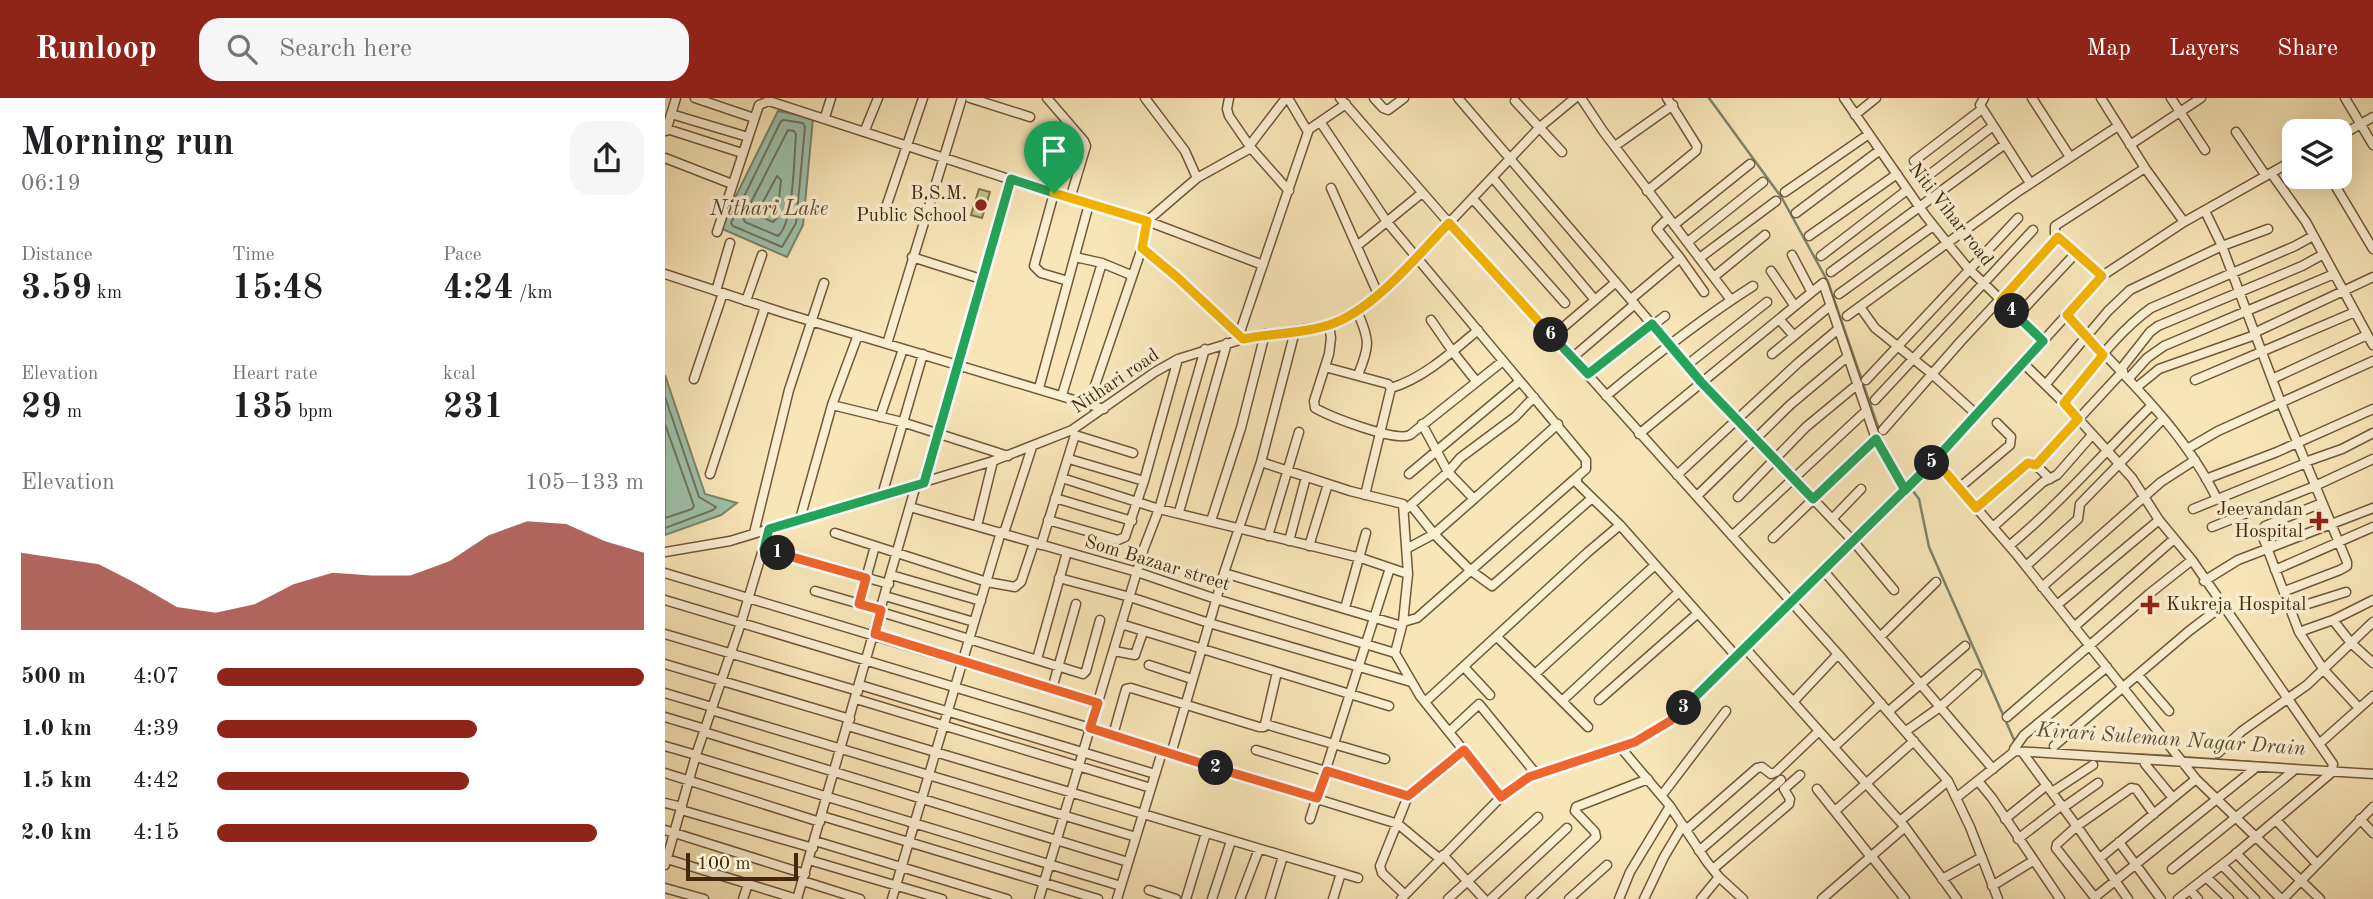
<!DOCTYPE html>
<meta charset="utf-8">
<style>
:root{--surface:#fff;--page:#f6f6f6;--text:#202124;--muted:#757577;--accent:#8f2418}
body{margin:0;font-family:"Old Standard TT",serif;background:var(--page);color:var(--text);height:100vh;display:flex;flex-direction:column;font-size:26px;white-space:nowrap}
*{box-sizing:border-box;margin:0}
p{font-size:23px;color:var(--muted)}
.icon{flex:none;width:38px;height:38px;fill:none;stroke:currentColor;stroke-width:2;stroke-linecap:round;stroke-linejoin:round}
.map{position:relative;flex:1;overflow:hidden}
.details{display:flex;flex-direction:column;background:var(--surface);width:665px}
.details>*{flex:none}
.buttons{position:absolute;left:1617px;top:21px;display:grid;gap:14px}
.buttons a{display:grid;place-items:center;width:70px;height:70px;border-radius:14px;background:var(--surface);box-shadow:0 7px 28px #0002;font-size:35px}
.scale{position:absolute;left:21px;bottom:18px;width:112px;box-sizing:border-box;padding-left:7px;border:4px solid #46290c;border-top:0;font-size:19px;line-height:24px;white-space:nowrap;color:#46290c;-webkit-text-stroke:5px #faefd1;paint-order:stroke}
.pin{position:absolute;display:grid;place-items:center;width:60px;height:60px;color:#fff;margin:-72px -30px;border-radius:50% 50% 50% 0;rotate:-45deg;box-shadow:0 0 7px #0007}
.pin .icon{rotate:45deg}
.km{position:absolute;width:35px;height:35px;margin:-18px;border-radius:50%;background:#222;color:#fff;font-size:19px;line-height:35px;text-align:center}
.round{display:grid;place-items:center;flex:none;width:74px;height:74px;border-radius:21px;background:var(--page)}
.overview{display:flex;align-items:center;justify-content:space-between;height:119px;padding:0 21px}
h1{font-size:38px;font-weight:800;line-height:52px}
.stats{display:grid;grid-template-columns:repeat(3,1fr);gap:10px;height:119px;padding:7px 21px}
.stats div{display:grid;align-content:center}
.stats b{font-size:35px;font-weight:800}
.stats small{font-size:19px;font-weight:400}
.stats p{font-size:19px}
.chart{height:196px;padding:14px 21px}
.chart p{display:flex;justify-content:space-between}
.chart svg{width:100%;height:126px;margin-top:7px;fill:var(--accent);opacity:.7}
ul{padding:0 21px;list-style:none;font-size:23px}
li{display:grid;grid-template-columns:112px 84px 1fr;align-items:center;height:52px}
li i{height:18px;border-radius:9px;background:var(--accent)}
header{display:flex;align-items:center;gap:42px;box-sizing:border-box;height:98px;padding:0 35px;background:var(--accent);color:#fff}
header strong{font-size:33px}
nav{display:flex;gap:38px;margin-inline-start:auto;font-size:24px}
.search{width:490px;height:63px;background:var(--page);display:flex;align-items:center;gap:18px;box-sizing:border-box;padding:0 24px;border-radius:21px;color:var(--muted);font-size:26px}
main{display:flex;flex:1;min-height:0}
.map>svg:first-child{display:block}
.green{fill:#c1c48c;stroke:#84764c;stroke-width:2}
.water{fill:#9ec0ab;stroke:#7b846b;stroke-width:2}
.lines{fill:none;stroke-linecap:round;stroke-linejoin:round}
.shore{stroke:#72745c;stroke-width:2}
.stream{stroke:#7b846b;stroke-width:2.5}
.minor-casing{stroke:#725837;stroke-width:11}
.minor{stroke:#faefd1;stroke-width:8}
.split-1-casing{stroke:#fff;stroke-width:14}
.split-2-casing{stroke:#fff;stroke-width:14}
.split-3-casing{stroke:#fff;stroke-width:14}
.split-4-casing{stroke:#fff;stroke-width:14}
.split-5-casing{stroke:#fff;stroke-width:14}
.split-6-casing{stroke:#fff;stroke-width:14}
.split-7-casing{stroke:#fff;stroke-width:14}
.split-1{stroke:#22a559;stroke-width:9}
.split-2{stroke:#f0652b;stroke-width:9}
.split-3{stroke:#f0652b;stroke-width:9}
.split-4{stroke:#22a559;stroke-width:9}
.split-5{stroke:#f5b400;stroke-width:9}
.split-6{stroke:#22a559;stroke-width:9}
.split-7{stroke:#f5b400;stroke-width:9}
.poi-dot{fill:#8f2418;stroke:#faefd1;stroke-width:2.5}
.labels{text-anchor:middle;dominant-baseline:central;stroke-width:7;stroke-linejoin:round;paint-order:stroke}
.poi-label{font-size:19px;fill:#46290c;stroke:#faefd1;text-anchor:end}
.street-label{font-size:19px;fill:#46290c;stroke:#faefd1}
.water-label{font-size:21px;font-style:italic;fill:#5c4f34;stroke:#faefd1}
</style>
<header>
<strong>Runloop</strong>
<div class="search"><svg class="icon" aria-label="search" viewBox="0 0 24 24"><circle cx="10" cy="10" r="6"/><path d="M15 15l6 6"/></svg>Search here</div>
<nav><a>Map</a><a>Layers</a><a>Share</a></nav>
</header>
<main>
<section class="details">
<div class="overview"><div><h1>Morning run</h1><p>06:19</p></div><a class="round"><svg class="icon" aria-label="share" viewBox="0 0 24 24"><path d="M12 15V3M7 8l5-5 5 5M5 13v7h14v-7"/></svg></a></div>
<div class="stats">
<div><p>Distance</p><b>3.59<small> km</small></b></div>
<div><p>Time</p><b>15:48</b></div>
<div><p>Pace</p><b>4:24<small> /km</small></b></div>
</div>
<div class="stats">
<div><p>Elevation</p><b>29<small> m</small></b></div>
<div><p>Heart rate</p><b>135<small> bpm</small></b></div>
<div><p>kcal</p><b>231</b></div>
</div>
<div class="chart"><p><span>Elevation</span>105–133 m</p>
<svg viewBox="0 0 160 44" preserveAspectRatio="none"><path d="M0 44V17L10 19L20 21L30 28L40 36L50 38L60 35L70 28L80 24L90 25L100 25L110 20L120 11L130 6L140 7L150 13L160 17V44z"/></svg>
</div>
<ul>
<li><b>500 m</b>4:07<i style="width:100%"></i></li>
<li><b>1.0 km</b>4:39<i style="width:61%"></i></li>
<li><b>1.5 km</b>4:42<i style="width:59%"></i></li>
<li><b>2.0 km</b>4:15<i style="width:89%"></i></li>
</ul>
</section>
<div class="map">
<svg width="1708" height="801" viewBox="0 0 1708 801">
<rect width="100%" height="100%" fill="#f8e6b8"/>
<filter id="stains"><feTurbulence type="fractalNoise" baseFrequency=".00286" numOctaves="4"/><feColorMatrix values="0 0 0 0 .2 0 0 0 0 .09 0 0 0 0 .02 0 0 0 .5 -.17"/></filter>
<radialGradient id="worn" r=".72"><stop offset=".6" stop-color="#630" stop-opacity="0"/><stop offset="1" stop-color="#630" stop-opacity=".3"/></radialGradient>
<path class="green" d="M314,91L325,94L317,120L306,117Z"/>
<path class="water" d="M113,13L148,20L138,127L122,159L55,130Z
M0,277L40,396L72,405L56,417L0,437Z"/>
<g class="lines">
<path class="shore" d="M119,22L138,25L140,29L131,125L117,149L68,128L66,125L116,23Z
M123,32L129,33L131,36C129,58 129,125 113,138L80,124L78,120Z
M112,78L116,82L112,120L108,124L94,118L92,115Z
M0,299L34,399L51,409L48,412L0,430
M0,326L29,408L27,411L0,420"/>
<path class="stream" d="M1044,0L1117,100L1163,184L1221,352
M1235,376L1254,401L1264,449L1350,644
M1463,656L1509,658
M1516,659L1631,667"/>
<defs>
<path id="minor" d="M30,0L89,20
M305,0L365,19
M382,0L419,43L421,48L405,101
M480,0L520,53L532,80
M564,0L562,11L564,18L586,50L624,93
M675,0L784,125L923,277L1173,556L1283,683L1305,729L1333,801
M709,0L718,10L723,12L739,0
M793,0L1032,279L1189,444L1229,492
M916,0L938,33L1066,202
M1179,0L1260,117L1283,146L1302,169L1378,243
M1319,0L1315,7L1365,85
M1367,0L1405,59
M1436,0L1480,70L1519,124
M1506,0L1540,52
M1680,0L1708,47
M850,3L897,54
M6,16L83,39
M1190,17L1211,0
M160,19L166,0
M656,25L722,124L921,362V371L912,379V385L955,427L923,454L760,604
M2,31L77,55
M200,32L213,0
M643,32L681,6
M1,33L11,0
M1571,34L1601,78
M1675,38L1708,19
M585,47L621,0
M1465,47L1536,0
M950,48L1008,7
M0,60L67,86
M1249,63L1317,11
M1606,75L1641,124L1708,247
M1264,77L1328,28
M1665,79L1708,151
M828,80L930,202
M666,90L713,196
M982,93L1031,53L1032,48L1002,0
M1120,94L1204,36
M389,95L369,168L376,175L403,183
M808,101L900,205
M1540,113L1557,148L1616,305L1682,464V468L1675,472L1620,493
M1131,115L1215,52
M218,118L258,0
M1009,127L1085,66
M52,134L94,7L104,3L405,101L482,123L598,167
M1144,138L1232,76
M1024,143L1098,84
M692,148L757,95
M477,150L513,180L576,239
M1127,157L1146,193
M1156,158L1242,92
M247,159L316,181
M410,159L437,165L466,177
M1036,159L1111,103
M1015,160L1039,194
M1106,173L1129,207
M1166,174L1340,46
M0,176L119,215L439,311
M1050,178L1100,137
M1437,178L1390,136V128L1480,70
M51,193L65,145
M1174,196L1268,128
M966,201L1015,160L992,131L1003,120
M81,203L97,157
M1195,209L1210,230L1267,276L1310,315
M692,213C705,242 705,248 693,277
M1402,217C1456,275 1517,329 1552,401
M1182,218L1351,95L1453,28
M1352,218L1411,155
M1114,221L1129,238
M766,222L788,254L811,283
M664,227L666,240L664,256L649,303L650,310C666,319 730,344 745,337L838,263
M1589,235L1708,179
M193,237L167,307L237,324L343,358
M574,237L643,34L623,0
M888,238L951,184
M222,246L297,0
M1107,256L1165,208
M907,260L970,206
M1358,265L1399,305L1467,380L1494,422L1527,462L1668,666L1666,675L1567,759L1513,801
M1022,267L1102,204
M660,269L723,286L726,290L700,397
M1456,271L1485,234L1493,228L1637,168L1657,157
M923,277L1000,218
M1464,280L1482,260L1499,248L1669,176
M29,281L58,195
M1607,281L1702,237
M1201,282L1353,120
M1530,282L1690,214
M1381,286L1443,213L1465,192L1557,148L1603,131
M1472,289L1494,271L1590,237
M374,290L424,106
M726,290C759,280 787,254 813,232
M397,297L437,165
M941,298C989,258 1036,221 1088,188
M1210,302L1368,132
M424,305L477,150L482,123L532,80L586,50
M1399,305C1425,273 1451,235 1486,210L1630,148L1648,138
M215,319L238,251
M757,326L783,374L795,360L850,319L869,299
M1218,332L1296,243L1393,139
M974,336L1158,185L1211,341L1240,392
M410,337L468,355
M1522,351L1553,333L1708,263
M404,361L479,383
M1270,362L1352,457L1531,681L1655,801
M596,364L685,393L738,406L743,476L738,524L730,555
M1640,364L1677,351L1708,335
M1371,367L1458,273
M45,376L100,209
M744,376L855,283
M1012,377L1133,265L1172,232
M397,380L494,411L696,460L743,476
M1541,381L1612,354L1708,311
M259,385L346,81
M1294,390L1345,347L1346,339L1332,325
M217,397L258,256
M1032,398L1125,307L1182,259
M1073,399L1141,329L1193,286
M390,400L467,423
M1657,405L1600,428L1596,434L1634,534L1659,572L1693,609
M746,407L769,436L809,401
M245,409L472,474L551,501L730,555
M1311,410L1363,365H1369L1385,381
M1528,411L1641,365
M740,412L783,374L809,401L893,326
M514,414L562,245
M135,421L167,307
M1167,421L1196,391
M383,422L453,442L460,439L479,383L513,261
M546,423L576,330L600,236
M955,427L1071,558
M312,428L328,363
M1328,429L1378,384L1392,377L1427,337
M1547,429L1650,388L1708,361
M89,435L124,292L159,185
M170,435L322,484L350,489L356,484L369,445
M339,435L367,349
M603,438L634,334
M1067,438L1201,313
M1108,440L1211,341
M624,443L641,379
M376,447L410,337L407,332
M644,448L663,386
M1344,448C1396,405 1439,354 1487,307
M743,450L769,436L805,472L827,488L927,400
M99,451L224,486
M0,454L65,443L328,363L407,332L490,274L513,261L578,241L664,227L692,213L729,183L875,29L910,0
M1361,468L1413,421L1415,406L1498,321
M1158,472L1328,671
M1610,472L1708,429
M0,475L433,605
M559,475L737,528
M226,477L316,503
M394,480L465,499L544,525L746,584
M1539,483L1573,462L1708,410
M1377,489L1496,384L1530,362
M150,493L216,512
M220,498L309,524
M0,502L442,635L497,654
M194,506L210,448
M1392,507L1494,422
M680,510L701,435
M1627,511L1681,494
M216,514L418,576L421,573L435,522
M1668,522L1686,545L1708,565
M738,524L752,520L912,379
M456,526L724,608
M1409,529L1509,441
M1634,534L1668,522L1708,502
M0,536L193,593
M832,539L870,576L990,467
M1215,539L1271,484
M1080,550L1240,729L1292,801
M449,553L470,557L478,534
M730,555L755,598L836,699
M372,561L402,454
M0,566L185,621
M484,567L527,581
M799,569L825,597
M870,576L923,629
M1473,577L1504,613
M195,587L490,676
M387,591L411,506
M0,595L47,609
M191,601L486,690
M934,602L1033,515
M897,603L1014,494
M1128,604L1173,556
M46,612L471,739
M1224,613L1300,548
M0,619L40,631
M1342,619L1484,496L1527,462
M600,626L612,574
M183,628L693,780
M785,633L814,606L872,677
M1241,633L1275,609L1312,576
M39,634L463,764
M448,637L461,591L466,590L594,629H599L600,626L720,661
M1654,646L1708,598
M0,648L31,657
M1389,648L1524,533L1557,508
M1169,649L1216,605
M956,650L1005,708L1042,764L1054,779L1078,801
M1349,651L1359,637L1442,569
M591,652L743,698
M1358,655L1416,734L1463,801
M1553,655L1577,633L1642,587L1708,524
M506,656L733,726L775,761
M31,659L456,788
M1480,666L1508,700
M0,675L155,724
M1313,683L1327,700L1395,801
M1152,691L1206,759
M1387,694L1428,667
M997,697L1061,613
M1291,700L1350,653L1708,676
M0,705L17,709
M1399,709L1433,685
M16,712L148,750
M1170,713L1249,643
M157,718L433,801
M645,721L725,470
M1340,721L1382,687
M1695,721L1708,735
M1611,722L1652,766
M1235,723L1283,683
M0,732L140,776
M1021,732L1092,670L1097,669L1106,676L1111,674L1154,633
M1353,741L1397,707
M150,743L342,801
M1454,744L1496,801
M1034,753L1116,682
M1571,755L1616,801
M778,757L819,801
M1207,759L1240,801
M1435,760L1531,681
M2,761L132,801
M144,762L277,801
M0,767L31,657L76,525L104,431
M1557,767L1590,801
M1048,771L1124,706L1125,701L1119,691L1135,677
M1507,771L1627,674
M1541,779L1564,801
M1277,781L1317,759
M138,783L195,801
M1327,788L1368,763
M0,790L39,801
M484,792L511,801
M1525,792L1533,801
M739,796L717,775L715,768L743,698L799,651
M1430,799L1588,672
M78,801L83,786
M132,801L251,387
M227,801L336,434
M374,801L479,450L494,411L540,251
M452,801L497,654L506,656L559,475L596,364L630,233
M521,801L541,735
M547,801L566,743
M575,801L594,751
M605,801L618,758
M668,801L676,775
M736,801L836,699L864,679L956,650L979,639L1012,617L1270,362L1437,178L1519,124L1629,62
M783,801L873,719
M826,801L902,730
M865,801L931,739L930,734L910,713L911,709L983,681
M904,801L942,767
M954,801L965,774L1005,708
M979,801L999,759L1018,727
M1036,801L1054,779
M1157,801L1240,729
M1431,801L1391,750L1392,746L1412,728L1466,690L1471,691L1489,716
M1618,801L1708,709"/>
</defs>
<use href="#minor" class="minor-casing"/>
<use href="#minor" class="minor"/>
</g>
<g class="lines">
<defs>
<path id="split-1" d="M113,455L99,451L104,431L259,385L346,81L389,95"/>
<path id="split-2" d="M113,455L201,480L194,506L216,512L210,536L433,605L425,630L551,670"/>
<path id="split-3" d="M551,670L652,700L662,673L743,698L799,652L836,699L864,679L970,644L1005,623L1019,610"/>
<path id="split-4" d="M1019,610L1270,362L1378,243L1347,213"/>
<path id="split-5" d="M1267,365L1270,362L1311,410L1363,365L1371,367L1413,321L1399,305L1438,257L1402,217L1437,178L1393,139L1336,202L1347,213"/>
<path id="split-6" d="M886,237L923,276L987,226L1036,284L1148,401L1211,341L1240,392L1267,365"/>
<path id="split-7" d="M389,95L482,123L477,150L513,180L578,241C606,235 637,236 664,227C708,213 752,158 784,125L886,237"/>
</defs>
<use href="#split-1" class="split-1-casing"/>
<use href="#split-2" class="split-2-casing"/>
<use href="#split-3" class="split-3-casing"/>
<use href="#split-4" class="split-4-casing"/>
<use href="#split-5" class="split-5-casing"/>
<use href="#split-6" class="split-6-casing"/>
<use href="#split-7" class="split-7-casing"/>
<use href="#split-1" class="split-1"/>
<use href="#split-2" class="split-2"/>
<use href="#split-3" class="split-3"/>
<use href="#split-4" class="split-4"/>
<use href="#split-5" class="split-5"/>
<use href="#split-6" class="split-6"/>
<use href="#split-7" class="split-7"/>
</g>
<g class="poi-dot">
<circle cx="316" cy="107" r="7"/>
<path d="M1650.5 412.5h7v7h7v7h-7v7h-7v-7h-7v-7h7z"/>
<path d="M1481.5 496.5h7v7h7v7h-7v7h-7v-7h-7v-7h7z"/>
</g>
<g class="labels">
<g class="poi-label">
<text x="302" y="96">B.S.M.<tspan x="302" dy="22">Public School</tspan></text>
<text x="1638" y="412">Jeevandan<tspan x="1638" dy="22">Hospital</tspan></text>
<text x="1501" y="507" text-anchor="start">Kukreja Hospital</text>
</g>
<g class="street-label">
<text transform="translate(1285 117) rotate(52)">Niti Vihar road</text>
<text transform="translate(451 284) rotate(-34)">Nithari road</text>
<text transform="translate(492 466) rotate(17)">Som Bazaar street</text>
</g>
<g class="water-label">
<text x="104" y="111">Nithari Lake</text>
<text transform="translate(1506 642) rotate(4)">Kirari Suleman Nagar Drain</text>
</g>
</g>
<rect width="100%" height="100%" filter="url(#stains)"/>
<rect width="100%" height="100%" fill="url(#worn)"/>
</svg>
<div class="buttons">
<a><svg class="icon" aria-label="layers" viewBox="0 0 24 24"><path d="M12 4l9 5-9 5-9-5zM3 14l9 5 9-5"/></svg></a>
</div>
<div class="scale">100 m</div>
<div class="pin" style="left:389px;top:95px;background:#1e9e55"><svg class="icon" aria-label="arrive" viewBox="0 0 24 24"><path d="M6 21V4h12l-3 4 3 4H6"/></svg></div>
<b class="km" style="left:113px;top:455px">1</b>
<b class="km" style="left:551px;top:670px">2</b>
<b class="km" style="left:1019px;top:610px">3</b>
<b class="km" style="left:1347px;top:213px">4</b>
<b class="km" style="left:1267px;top:365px">5</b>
<b class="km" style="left:886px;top:237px">6</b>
</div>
</main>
